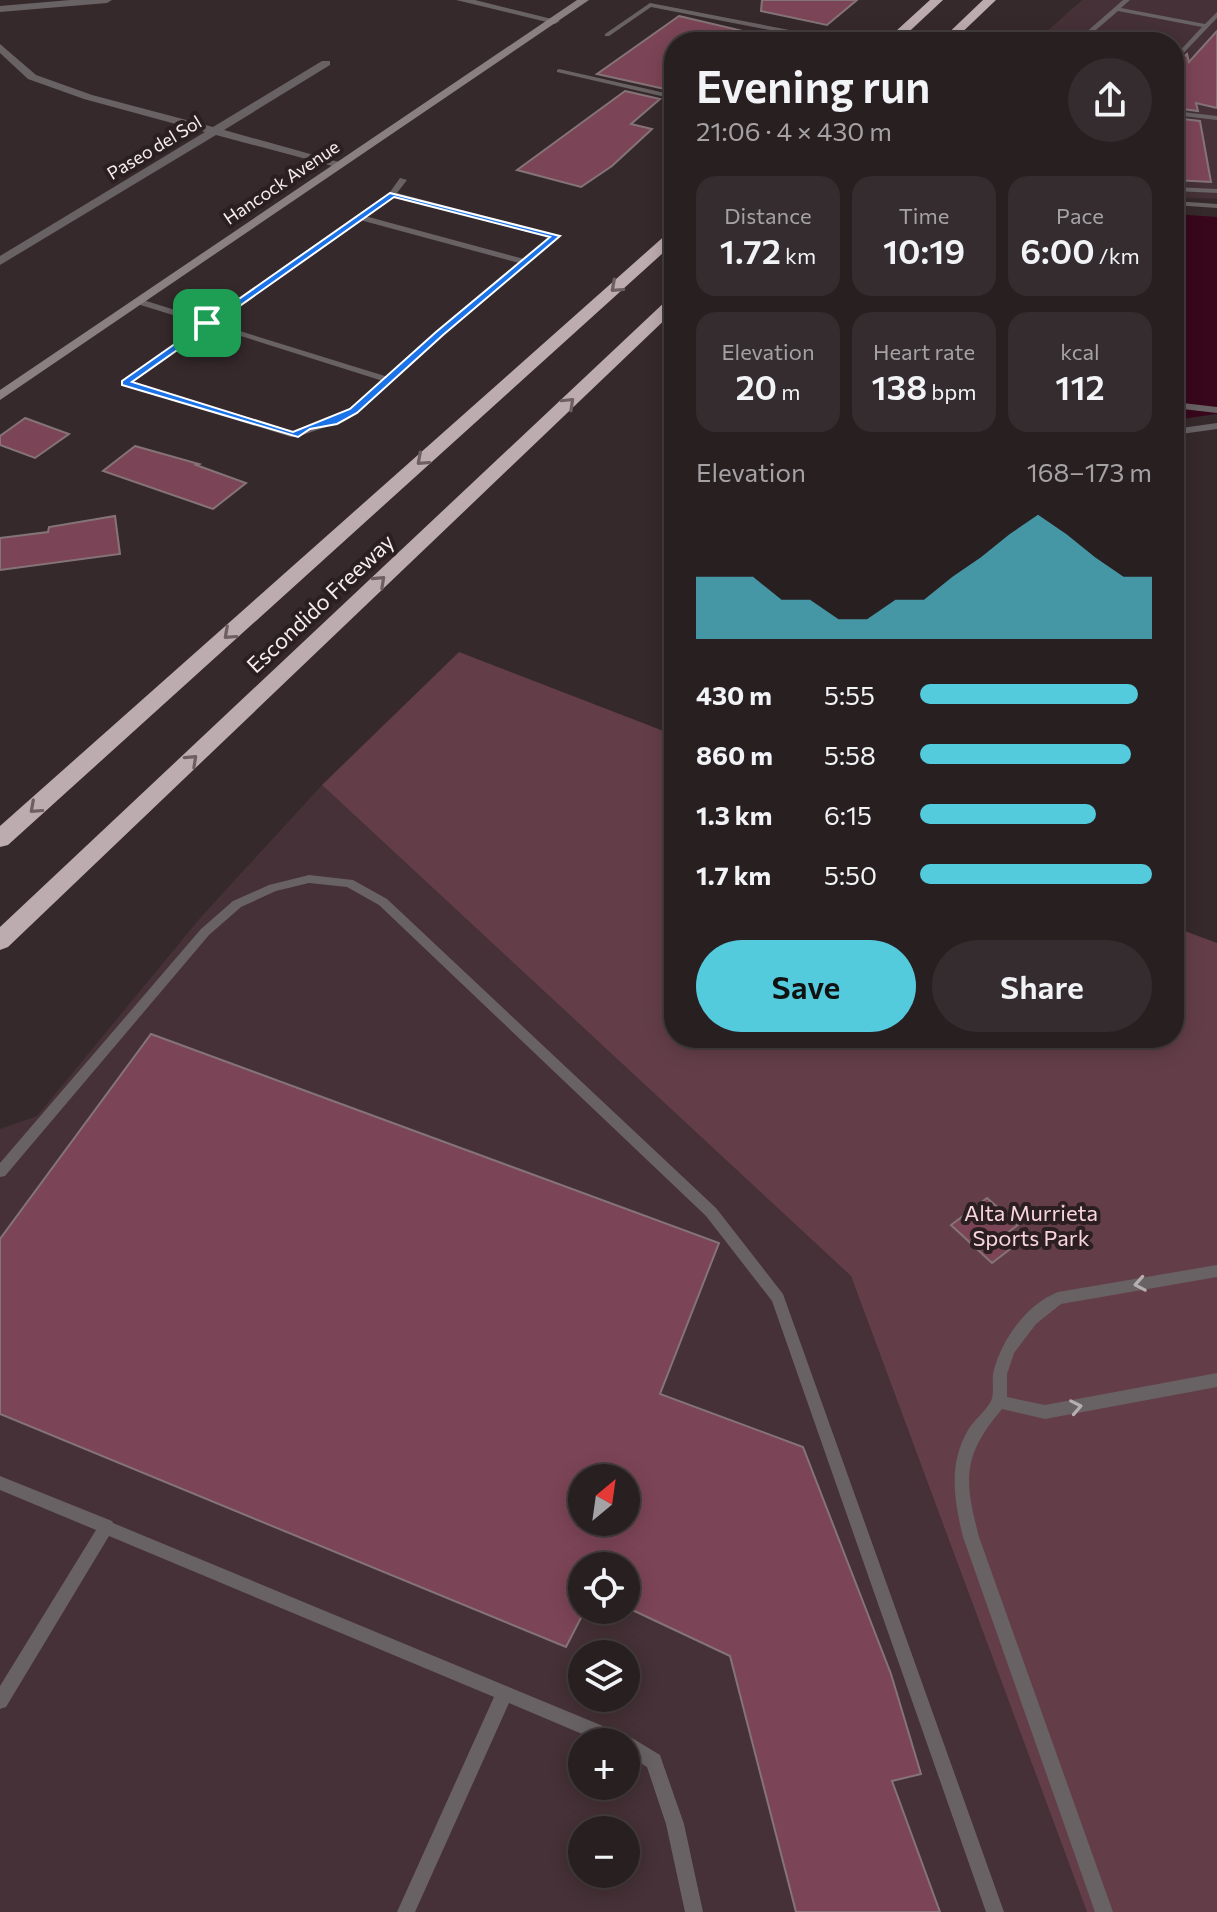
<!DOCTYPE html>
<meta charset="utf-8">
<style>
:root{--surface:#281f21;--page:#342c2e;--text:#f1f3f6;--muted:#a5a2a5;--line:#443d3f;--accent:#54cadd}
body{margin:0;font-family:Commissioner,sans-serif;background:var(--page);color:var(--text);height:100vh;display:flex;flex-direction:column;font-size:30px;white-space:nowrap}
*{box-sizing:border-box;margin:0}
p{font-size:26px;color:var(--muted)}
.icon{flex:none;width:44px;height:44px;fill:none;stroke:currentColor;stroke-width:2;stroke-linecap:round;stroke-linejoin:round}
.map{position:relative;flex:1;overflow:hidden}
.side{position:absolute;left:664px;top:32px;width:520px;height:1016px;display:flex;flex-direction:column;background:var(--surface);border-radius:32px;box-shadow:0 4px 20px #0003,0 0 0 2px var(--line)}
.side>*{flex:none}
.needle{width:52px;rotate:29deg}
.controls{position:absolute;left:568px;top:1464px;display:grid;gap:16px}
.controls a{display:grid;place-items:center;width:72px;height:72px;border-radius:50%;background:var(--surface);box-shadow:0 4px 20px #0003,0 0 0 2px var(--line);font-size:40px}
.pin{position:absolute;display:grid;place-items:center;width:68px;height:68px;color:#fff;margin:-34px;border-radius:16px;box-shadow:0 4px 12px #0006}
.round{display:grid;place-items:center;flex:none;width:84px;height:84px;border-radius:42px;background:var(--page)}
.head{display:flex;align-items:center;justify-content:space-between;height:136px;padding:0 32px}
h1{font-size:44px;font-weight:600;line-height:60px}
.stats{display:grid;grid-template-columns:repeat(3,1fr);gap:12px;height:136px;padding:8px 32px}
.stats div{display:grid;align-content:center;border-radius:20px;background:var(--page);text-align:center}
.stats b{font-size:34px;font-weight:600}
.stats small{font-size:22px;font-weight:400}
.stats p{font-size:22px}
.chart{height:224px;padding:16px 32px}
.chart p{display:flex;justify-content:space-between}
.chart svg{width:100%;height:144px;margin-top:8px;fill:var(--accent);opacity:.7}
.button{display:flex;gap:16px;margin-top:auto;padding:16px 32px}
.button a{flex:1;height:92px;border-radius:48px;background:var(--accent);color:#111;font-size:32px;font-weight:600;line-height:92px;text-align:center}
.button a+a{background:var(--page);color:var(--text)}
ul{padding:0 32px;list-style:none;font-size:26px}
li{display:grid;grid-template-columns:128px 96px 1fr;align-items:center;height:60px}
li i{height:20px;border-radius:10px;background:var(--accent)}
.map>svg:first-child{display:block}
.built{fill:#453137;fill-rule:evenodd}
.green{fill:#633e49}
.water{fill:#38071b}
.building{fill:#7c4557;stroke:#847478;stroke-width:2;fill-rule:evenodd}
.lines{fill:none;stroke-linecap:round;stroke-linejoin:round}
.lane{fill:#696264;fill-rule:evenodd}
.street{fill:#696264;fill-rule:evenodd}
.secondary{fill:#8a8082;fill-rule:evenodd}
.highway{fill:#bcabaf;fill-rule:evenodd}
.oneway{stroke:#6c5e61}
.oneway2{stroke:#b7aeb1}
.route{fill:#1a73e8;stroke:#fff;stroke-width:2;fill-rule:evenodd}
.labels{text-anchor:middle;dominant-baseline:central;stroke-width:8;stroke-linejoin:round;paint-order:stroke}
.far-street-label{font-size:18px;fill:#f6edf0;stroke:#2b1f22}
.street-label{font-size:22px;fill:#f6edf0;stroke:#2b1f22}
.park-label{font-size:22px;fill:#fad5df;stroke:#2b1f22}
</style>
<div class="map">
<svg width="1217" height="1912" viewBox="0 0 1217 1912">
<rect width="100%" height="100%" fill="#36292c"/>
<path class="built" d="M1082,0H1217V199L1174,197V42H1035Z
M322,785L851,1276L1087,1912H0V1129L37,1116L201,917ZM582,1478H626V1522H582ZM582,1566H626V1610H582ZM582,1654H626V1698H582ZM582,1742H626V1786H582ZM582,1830H626V1874H582Z"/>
<path class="green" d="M459,652L674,735V1038H1174V927L1217,943V1912H1087L851,1276L322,785Z"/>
<path class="water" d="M1174,214L1217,217V414L1174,420Z"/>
<path class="building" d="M762,0H857L827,25L761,11Z
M679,16L747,32L746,42H674V91L597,74Z
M1217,31V108L1196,103L1198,111L1174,108V66L1187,54L1189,62Z
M625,91L660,99L631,124L652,129L612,166L581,187L517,170Z
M1174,118L1200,121L1211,182L1174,180Z
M25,418L69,434L35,458L0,445V436Z
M135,446L199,464L196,465L246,483L213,509L103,471Z
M115,516L120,554L0,570V538L48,532L49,527Z
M151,1034L719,1243L660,1394L803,1447L891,1674L921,1774L892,1781L940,1912H796L730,1656L626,1607V1566H582V1610H585L566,1647L0,1414V1239ZM582,1478H626V1522H582Z
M987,1198L1018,1225L1007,1233L1018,1243L992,1263L951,1225Z"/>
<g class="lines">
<path class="lane" d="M1123,0H1130L1121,8L1205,24L1217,12V18L1174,63V57L1202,27L1118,11L1082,42H1075Z
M650,3L800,32L803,34L795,42H788L795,35L651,7L609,36H605V34Z
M559,69L674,95V99L557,72V70Z
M1174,111L1217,116V120L1174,115Z
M400,178L407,180L397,193L560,236L442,335L361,409L340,422L297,437H291L122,385V381L202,324L134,303V299H140L207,320L390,192ZM394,197L550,237L524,259L365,216ZM360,220L519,263L436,331L388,377L214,323ZM209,326L383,381L361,400L341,414L293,432L131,382Z
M1174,187L1217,189V193L1174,191Z
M1174,201L1217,204V208L1174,205Z
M1174,402L1217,407V413L1174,408Z
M1217,423V429L1174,435V429Z
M309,875L353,880L387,899L716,1208L783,1294L1004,1912H986L772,1301L706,1216L379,905L347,887L309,883L276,891L241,907L209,935L5,1176L0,1177V1163L201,929L233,901L269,885Z
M1217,1265V1277L1061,1304L1036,1324L1014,1353L1007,1374V1397L1045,1405L1217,1373V1387L1045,1419L1002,1409C962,1456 964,1480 979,1537L1113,1912H1095L963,1537C954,1499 948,1465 968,1430C974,1420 986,1411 991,1401C995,1393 991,1380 994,1370C1002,1339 1027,1304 1058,1292Z
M0,1476L112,1521L113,1523L632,1738L660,1755L662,1761L684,1824L703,1912H685L666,1824L647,1767L626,1754V1742H601L509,1703L415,1912H397L494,1697L109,1536L6,1707L0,1709V1686L96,1530L0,1490Z"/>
<path class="street" d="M70,0H112L107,3L0,12V6Z
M456,0H475L560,21L555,24Z
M0,44L36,75L92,95L213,127L322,61H330V65L224,130L346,164L340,168L216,135L0,265V256L205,132L84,99L28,79L0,53Z"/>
<path class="secondary" d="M577,0H589L0,400V390Z"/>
<path class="highway" d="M930,0H943L898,42H884Z
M983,0H996L952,42H939Z
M674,230V243L8,845L0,847V826L669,232Z
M674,297V311L8,947L0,950V927L668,299Z"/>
</g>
<defs><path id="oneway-chevron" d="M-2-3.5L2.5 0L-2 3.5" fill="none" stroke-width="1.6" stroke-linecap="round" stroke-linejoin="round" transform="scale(2)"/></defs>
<g class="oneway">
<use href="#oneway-chevron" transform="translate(616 287) rotate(138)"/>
<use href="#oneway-chevron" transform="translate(569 403) rotate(-44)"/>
<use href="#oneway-chevron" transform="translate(422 460) rotate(138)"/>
<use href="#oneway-chevron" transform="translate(380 581) rotate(-43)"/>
<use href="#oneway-chevron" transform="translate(229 634) rotate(138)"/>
<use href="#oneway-chevron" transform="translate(192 760) rotate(-43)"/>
<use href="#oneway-chevron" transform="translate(35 808) rotate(138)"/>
</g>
<g class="oneway2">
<use href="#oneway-chevron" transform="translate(1140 1284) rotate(170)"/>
<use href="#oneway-chevron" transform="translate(1076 1407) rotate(-11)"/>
</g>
<path class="route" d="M390,193L560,236L443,335L357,413L337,424L310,429L298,437L122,385V381ZM394,197L550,237L436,332L350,409L293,432L132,382Z"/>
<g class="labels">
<g class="far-street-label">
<text transform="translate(154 147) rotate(-31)">Paseo del Sol</text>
<text transform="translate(281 182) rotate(-34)">Hancock Avenue</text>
</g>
<g class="street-label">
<text transform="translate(320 603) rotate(-43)">Escondido Freeway</text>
</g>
<g class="park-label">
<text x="1031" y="1212">Alta Murrieta<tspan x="1031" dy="25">Sports Park</tspan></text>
</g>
</g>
</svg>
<div class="controls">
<a><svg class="needle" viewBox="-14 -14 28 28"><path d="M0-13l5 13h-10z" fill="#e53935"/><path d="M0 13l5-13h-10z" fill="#a5a2a5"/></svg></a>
<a><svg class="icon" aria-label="locate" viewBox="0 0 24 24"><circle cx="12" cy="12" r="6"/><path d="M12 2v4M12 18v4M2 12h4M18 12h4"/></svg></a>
<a><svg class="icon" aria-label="layers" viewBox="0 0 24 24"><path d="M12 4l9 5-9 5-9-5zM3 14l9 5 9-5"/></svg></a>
<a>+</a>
<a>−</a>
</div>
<div class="pin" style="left:207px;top:323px;background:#1e9e55"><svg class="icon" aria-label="arrive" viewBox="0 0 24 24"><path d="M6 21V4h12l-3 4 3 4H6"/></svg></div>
<section class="side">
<div class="head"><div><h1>Evening run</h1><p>21:06 · 4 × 430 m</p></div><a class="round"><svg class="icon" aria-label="share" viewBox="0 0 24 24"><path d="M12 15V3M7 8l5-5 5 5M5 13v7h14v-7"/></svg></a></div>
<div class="stats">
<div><p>Distance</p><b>1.72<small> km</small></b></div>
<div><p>Time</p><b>10:19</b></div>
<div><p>Pace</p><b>6:00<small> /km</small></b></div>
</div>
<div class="stats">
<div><p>Elevation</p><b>20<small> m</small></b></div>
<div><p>Heart rate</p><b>138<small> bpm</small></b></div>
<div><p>kcal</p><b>112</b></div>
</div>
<div class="chart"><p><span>Elevation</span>168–173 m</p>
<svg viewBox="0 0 160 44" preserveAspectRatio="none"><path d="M0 44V25L10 25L20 25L30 32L40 32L50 38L60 38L70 32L80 32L90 25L100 19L110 12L120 6L130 12L140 19L150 25L160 25V44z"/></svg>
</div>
<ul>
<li><b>430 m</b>5:55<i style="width:94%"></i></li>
<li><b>860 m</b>5:58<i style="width:91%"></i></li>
<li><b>1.3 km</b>6:15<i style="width:76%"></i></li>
<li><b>1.7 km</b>5:50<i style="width:100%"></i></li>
</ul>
<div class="button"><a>Save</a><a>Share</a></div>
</section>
</div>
